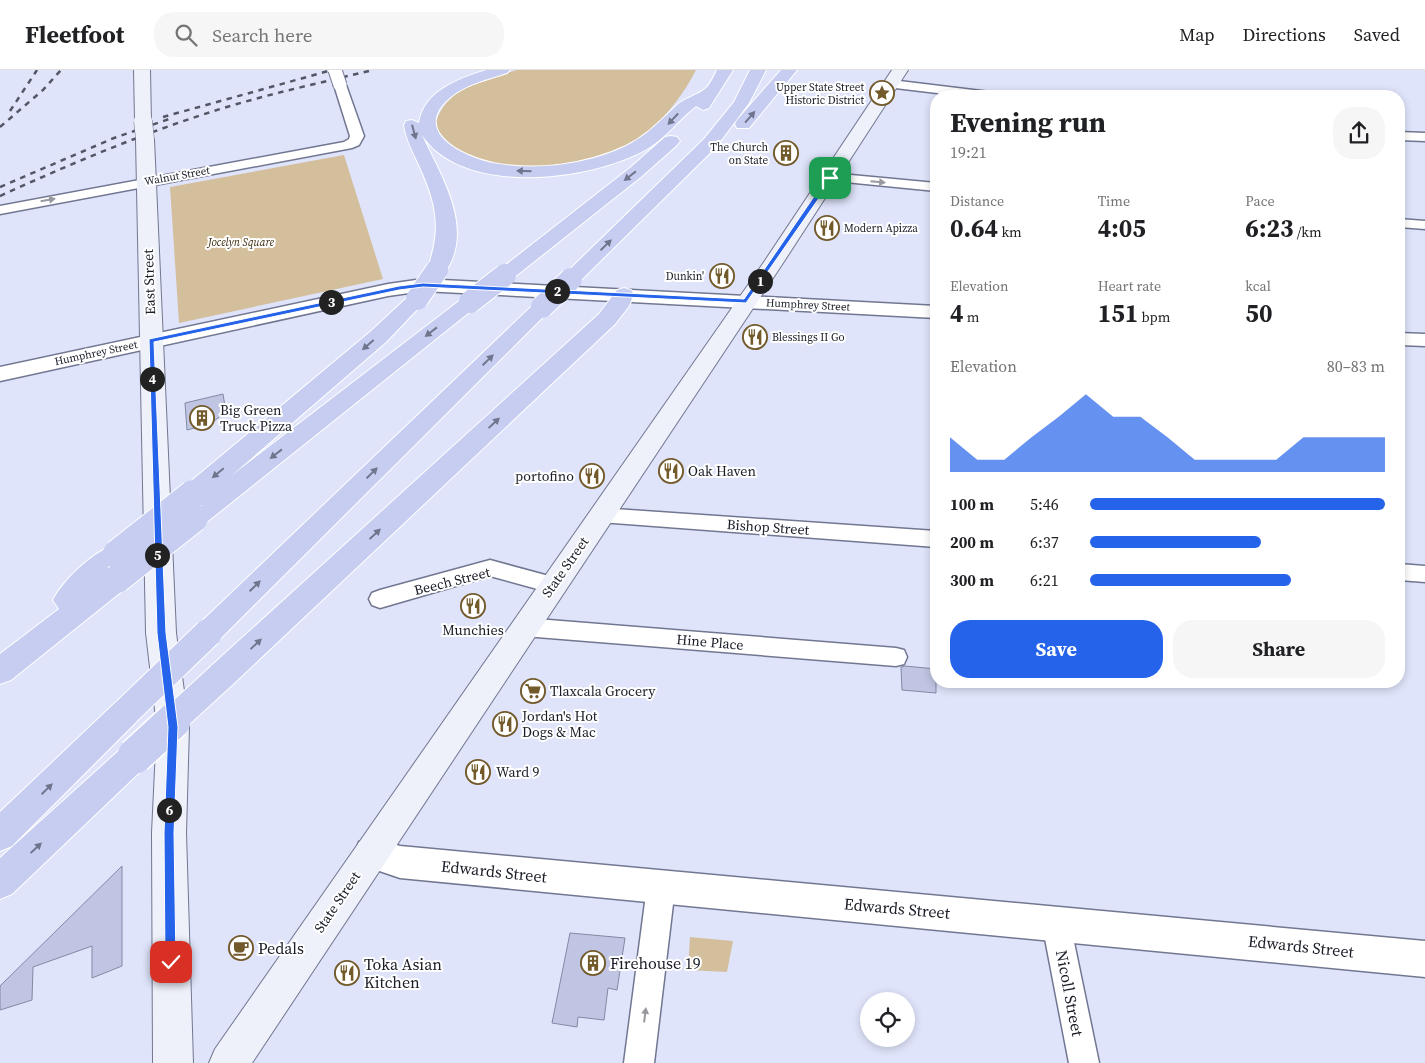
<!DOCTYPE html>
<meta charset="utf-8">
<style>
:root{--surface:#fff;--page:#f6f6f6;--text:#202124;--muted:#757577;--line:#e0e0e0;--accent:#2563eb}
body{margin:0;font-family:"Source Serif 4",serif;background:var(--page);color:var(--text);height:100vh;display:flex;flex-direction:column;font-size:19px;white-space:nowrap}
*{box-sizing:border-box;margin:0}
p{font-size:16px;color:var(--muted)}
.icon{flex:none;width:28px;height:28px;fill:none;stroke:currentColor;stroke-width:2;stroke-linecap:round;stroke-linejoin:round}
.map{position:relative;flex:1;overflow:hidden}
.drawer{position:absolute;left:930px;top:20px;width:475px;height:598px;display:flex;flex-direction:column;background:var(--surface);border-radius:20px;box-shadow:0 2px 8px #0003}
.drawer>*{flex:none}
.controls{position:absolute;left:860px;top:922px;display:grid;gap:10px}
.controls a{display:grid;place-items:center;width:55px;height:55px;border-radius:50%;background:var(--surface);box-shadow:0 2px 8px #0003;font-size:25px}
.pin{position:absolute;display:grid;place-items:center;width:42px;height:42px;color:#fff;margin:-21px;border-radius:10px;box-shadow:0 2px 8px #0006}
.km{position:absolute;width:25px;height:25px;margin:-12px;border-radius:50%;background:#222;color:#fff;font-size:14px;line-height:25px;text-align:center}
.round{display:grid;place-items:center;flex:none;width:52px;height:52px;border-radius:20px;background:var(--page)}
.headline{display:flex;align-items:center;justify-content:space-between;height:85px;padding:0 20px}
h1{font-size:28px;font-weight:700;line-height:38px}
.figures{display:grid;grid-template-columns:repeat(3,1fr);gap:8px;height:85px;padding:5px 20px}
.figures div{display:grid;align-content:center}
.figures b{font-size:25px;font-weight:700}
.figures small{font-size:14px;font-weight:400}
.figures p{font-size:14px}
.chart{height:140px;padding:10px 20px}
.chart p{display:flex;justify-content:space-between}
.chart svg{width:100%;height:90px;margin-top:5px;fill:var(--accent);opacity:.7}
.primary-button{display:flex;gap:10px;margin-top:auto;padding:10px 20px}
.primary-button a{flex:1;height:58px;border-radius:20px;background:var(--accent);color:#fff;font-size:20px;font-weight:700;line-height:58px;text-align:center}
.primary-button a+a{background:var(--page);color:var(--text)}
ul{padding:0 20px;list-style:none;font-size:16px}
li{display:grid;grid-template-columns:80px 60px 1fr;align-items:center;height:38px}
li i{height:12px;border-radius:6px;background:var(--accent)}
header{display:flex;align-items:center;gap:30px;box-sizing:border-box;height:70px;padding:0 25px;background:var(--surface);border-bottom:1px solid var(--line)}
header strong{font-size:24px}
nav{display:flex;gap:28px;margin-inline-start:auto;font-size:18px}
.search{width:350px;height:45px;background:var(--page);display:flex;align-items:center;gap:12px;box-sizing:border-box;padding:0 18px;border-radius:20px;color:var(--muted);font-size:19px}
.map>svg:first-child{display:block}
.green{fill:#d4bf9c}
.building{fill:#bfc5e2;stroke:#8489a4}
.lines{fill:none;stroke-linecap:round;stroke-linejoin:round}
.minor-casing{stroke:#727791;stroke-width:3}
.tertiary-casing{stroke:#727791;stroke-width:3}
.secondary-casing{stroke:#727791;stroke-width:2}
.motorway-casing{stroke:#fff;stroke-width:2}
.minor{fill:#fff;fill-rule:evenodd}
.tertiary{fill:#fff;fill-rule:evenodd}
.secondary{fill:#eef0fa;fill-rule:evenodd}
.motorway{fill:#c6cdf0;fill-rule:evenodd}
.rail{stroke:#535664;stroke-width:2.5;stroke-dasharray:5.5 5.5;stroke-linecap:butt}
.minor-bridge-casing{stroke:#727791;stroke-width:15;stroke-linecap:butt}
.secondary-bridge-casing{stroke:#727791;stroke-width:19;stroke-linecap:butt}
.motorway-bridge-far2-casing{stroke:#fff;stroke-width:24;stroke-linecap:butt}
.motorway-bridge-far1-casing{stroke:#fff;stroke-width:30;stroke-linecap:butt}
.motorway-bridge-casing{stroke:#fff;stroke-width:38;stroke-linecap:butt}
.minor-bridge{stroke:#fff;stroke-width:13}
.secondary-bridge{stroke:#eef0fa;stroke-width:18}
.motorway-bridge-far2{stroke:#c6cdf0;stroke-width:22}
.motorway-bridge-far1{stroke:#c6cdf0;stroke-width:28}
.motorway-bridge{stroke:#c6cdf0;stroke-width:35}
.oneway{fill:#70748c}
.oneway2{fill:#98999e}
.route{fill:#2563eb;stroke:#fff}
.labels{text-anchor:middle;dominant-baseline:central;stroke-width:4;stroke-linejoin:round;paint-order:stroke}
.far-poi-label{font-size:11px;fill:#1a1c27;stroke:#fff;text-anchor:end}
.far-street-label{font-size:11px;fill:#1a1c27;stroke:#fff}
.far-park-label{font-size:11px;font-style:italic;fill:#392909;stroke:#fff}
.street-label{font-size:14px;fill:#1a1c27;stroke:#fff}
.poi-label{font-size:14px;fill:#1a1c27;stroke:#fff;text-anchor:start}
.near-street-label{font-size:16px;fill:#1a1c27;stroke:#fff}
.near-poi-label{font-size:16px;fill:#1a1c27;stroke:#fff;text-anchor:start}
</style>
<header>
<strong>Fleetfoot</strong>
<div class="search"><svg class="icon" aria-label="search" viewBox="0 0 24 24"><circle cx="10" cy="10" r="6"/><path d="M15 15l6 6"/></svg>Search here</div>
<nav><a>Map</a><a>Directions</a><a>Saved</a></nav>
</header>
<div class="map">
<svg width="1425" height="993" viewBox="0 0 1425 993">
<rect width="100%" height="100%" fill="#dfe4fb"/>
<path class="green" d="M517,0H696C685,22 666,47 647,63C600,99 466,119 435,54C447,16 483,10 517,0Z
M344,85L383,209L179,253L170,117Z
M690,867L733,871L727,902L688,900Z"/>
<path class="building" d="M223,324L226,342L210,354L187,360L185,333Z
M905,596L936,599V623L902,620L901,597Z
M122,796V896L92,908V876L33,897L32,930L0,940V916Z
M570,863L625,868L617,920L608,918L604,950L578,947L577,957L552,953Z"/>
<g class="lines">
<defs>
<path id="minor" d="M891,10L990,22L996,26H962L887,17L885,14Z
M340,11L346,15L364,66L359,75L352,78L0,144V136L344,72L349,69L350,66L334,15Z
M1399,62L1425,63V71L1399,70Z
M830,103L936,113V121L825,110L823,107Z
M1399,149L1425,151V159L1399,157Z
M600,438L936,461V477L600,452L593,450L590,445L593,440Z
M490,490L560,509L563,515L560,521L552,523L490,506L380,538L372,535L369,529L372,523L380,520Z
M1399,494L1425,496V512L1399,510Z
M524,548L896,578L904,580L907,587L904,594L896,596L524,566L516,563L513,557L516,551Z
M661,804L671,808L675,817L654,993H624L647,817L651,808Z
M1056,839L1066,843L1070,853L1099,993H1069L1042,853L1046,843Z"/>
<path id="tertiary" d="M423,209L936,236V248L423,221L388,226L0,311V297L388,214Z
M1399,263L1425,264V276L1399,275Z
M371,767L400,776L1425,871V907L400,808L359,794L355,783L359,772Z"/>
<path id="secondary" d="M134,0H150L151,51L149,55H137L135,51Z
M892,0H908L783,193L252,993H209L215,979L764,192Z
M145,64L151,65L154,69L176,563L189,657L186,763L193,993H153L152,763L157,657L146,563L136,69L139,65Z"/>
<path id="motorway" d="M486,0H510L507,3C489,9 467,14 452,26C409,60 461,86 493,93C536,101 586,95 626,76C646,66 659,52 676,36C684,28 696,26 705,19C710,15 714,6 717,0H733L709,38L703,40L696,36C678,50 666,68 647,79C591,111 463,127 422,65C441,107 476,159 444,204L437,206L430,204L427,200C442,159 437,134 419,95C413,82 406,69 404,55L406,51L412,50L419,53C424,21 458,9 486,0Z
M750,0H766L749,33L716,77L578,213L571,215L564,213L561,209L564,205L704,69L734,32Z
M781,0H797L749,58H737L735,54L737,50Z
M671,66L677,67L680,71L677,75L642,106L512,209L505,211L498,209L495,205L498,201L630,98L665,67Z
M624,218L631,220L634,224L629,236L615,254L231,616L220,620L209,616L205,607L209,598L599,244L617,220Z
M417,223L424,225L427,229L386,272L231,406L463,228L470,226L477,228L481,232L477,236L203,455L194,458L185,455L181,448L185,441L196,432L184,431L180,424L184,417L370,262L410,225Z
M542,231L549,233L553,237L549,241L218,571L208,575L198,571L193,563L198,555L535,233Z
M117,474L127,477L131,484L127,491L118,498L127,501L131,509L127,517L11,610L0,614V584L59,539L53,530C63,510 95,480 117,474Z
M127,628L138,632L143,641L138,650L12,776L0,781V742L116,632Z
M135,672L146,676L151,686L146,696L12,824L0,829V788L124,676Z"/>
</defs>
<use href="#minor" class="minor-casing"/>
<use href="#tertiary" class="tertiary-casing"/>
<use href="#secondary" class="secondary-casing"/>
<use href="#motorway" class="motorway-casing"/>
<use href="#minor" class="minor"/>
<use href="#tertiary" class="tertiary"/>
<use href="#secondary" class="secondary"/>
<use href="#motorway" class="motorway"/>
<path class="rail" d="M10,41L37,0
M163,47L332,0
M0,57L43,20L61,0
M0,117L114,68L172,48
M0,126C77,91 155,58 237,34C282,21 328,11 373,0"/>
<defs>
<path id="minor-bridge" d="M335,0L340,15"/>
<path id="secondary-bridge" d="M143,51L145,69"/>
<path id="motorway-bridge-far2" d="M417,229L437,200
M470,232L505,205
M542,237L571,209"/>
<path id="motorway-bridge-far1" d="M117,484L193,424
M117,509L194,448
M127,641L208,563
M171,652L220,607"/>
<path id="motorway-bridge" d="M135,686L173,651"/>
</defs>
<use href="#minor-bridge" class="minor-bridge-casing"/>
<use href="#secondary-bridge" class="secondary-bridge-casing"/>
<use href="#motorway-bridge-far2" class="motorway-bridge-far2-casing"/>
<use href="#motorway-bridge-far1" class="motorway-bridge-far1-casing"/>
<use href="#motorway-bridge" class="motorway-bridge-casing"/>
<use href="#minor-bridge" class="minor-bridge"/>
<use href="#secondary-bridge" class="secondary-bridge"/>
<use href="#motorway-bridge-far2" class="motorway-bridge-far2"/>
<use href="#motorway-bridge-far1" class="motorway-bridge-far1"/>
<use href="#motorway-bridge" class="motorway-bridge"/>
</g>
<defs><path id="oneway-solid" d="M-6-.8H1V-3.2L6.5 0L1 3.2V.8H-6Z" transform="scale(1.25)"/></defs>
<g class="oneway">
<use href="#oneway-solid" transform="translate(750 47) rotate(-49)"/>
<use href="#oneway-solid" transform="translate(673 49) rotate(133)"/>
<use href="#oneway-solid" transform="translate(414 62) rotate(75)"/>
<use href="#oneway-solid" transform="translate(524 101) rotate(-178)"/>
<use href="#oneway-solid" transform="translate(630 106) rotate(142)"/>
<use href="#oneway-solid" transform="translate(606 175) rotate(-44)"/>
<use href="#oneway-solid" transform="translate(431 262) rotate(142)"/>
<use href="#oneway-solid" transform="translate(368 275) rotate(139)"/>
<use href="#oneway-solid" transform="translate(488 290) rotate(-44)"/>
<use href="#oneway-solid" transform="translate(494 353) rotate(-43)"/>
<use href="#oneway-solid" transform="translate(276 384) rotate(142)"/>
<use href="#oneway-solid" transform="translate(218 403) rotate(140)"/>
<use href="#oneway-solid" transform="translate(372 403) rotate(-44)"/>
<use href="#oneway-solid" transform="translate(375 464) rotate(-43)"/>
<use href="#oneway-solid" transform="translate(255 516) rotate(-44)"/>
<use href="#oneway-solid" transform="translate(256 574) rotate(-43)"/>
<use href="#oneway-solid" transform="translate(47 719) rotate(-44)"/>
<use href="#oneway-solid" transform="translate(36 778) rotate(-43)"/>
</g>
<g class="oneway2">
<use href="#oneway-solid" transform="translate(878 112) rotate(5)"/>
<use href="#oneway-solid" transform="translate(48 130) rotate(-10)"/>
<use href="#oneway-solid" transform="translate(645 945) rotate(-83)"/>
</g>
<path class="route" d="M828,106L833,108L746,233L423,217L399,220L154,272L166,563L178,657L174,763L176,892L175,896L171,898L167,896L165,892L164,763L168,657L157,563L149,269L399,216L423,213L744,229Z"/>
<defs>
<symbol id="sight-ring" viewBox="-11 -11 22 22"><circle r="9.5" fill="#fff" stroke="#735a2b" stroke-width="1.5"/><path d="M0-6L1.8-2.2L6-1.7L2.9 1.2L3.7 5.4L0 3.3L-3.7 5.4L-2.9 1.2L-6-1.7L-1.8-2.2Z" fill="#735a2b"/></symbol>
<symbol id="building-ring" viewBox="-11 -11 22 22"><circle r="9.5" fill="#fff" stroke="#735a2b" stroke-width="1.5"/><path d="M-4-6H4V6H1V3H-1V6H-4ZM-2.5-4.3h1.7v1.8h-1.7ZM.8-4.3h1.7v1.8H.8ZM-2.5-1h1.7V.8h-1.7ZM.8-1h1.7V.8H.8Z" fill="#735a2b"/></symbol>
<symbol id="restaurant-ring" viewBox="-11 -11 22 22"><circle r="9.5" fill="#fff" stroke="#735a2b" stroke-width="1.5"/><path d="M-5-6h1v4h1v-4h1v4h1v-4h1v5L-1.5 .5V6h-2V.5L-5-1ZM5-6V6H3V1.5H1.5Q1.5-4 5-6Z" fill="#735a2b"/></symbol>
<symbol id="supermarket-ring" viewBox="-11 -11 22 22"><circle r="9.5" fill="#fff" stroke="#735a2b" stroke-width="1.5"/><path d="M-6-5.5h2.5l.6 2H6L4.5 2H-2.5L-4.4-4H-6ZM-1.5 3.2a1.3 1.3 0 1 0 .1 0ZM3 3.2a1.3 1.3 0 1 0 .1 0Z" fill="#735a2b"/></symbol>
<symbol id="cafe-ring" viewBox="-11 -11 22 22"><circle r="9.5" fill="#fff" stroke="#735a2b" stroke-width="1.5"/><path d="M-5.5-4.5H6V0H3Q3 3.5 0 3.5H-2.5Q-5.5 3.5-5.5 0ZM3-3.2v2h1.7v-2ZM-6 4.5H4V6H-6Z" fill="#735a2b"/></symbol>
</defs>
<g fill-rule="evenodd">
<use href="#sight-ring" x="868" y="9" width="28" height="28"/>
<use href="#building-ring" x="772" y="69" width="28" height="28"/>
<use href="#restaurant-ring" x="813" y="144" width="28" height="28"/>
<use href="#restaurant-ring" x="708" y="192" width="28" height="28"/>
<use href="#restaurant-ring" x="741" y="253" width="28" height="28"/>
<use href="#building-ring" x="188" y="334" width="28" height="28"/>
<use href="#restaurant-ring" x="657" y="387" width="28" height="28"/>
<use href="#restaurant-ring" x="578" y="392" width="28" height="28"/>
<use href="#restaurant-ring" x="459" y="522" width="28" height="28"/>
<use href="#supermarket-ring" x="519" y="607" width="28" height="28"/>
<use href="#restaurant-ring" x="491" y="640" width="28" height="28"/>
<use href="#restaurant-ring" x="464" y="688" width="28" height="28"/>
<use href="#cafe-ring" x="227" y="864" width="28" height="28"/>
<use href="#building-ring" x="579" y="879" width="28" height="28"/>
<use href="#restaurant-ring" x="333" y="889" width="28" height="28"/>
</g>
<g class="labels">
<g class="far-poi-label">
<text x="864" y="17">Upper State Street<tspan x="864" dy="13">Historic District</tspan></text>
<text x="768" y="77">The Church<tspan x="768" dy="13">on State</tspan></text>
<text x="844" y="158" text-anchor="start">Modern Apizza</text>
<text x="704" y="206">Dunkin'</text>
<text x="772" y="267" text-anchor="start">Blessings II Go</text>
</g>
<g class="far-street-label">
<text transform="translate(177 106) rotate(-10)">Walnut Street</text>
<text transform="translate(808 235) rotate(3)">Humphrey Street</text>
<text transform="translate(96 283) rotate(-12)">Humphrey Street</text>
</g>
<g class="far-park-label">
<text x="241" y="172">Jocelyn Square</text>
</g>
<g class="street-label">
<text transform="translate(149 212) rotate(-92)">East Street</text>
<text transform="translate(768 457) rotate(4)">Bishop Street</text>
<text transform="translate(565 497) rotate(-55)">State Street</text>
<text transform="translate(452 511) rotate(-14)">Beech Street</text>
<text transform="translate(710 572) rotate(5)">Hine Place</text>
<text transform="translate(337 832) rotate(-56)">State Street</text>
</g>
<g class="poi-label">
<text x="220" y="340">Big Green<tspan x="220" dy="16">Truck Pizza</tspan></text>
<text x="688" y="401">Oak Haven</text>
<text x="574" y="406" text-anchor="end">portofino</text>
<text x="473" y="560" text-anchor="middle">Munchies</text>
<text x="550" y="621">Tlaxcala Grocery</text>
<text x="522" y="646">Jordan's Hot<tspan x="522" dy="16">Dogs &amp; Mac</tspan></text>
<text x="496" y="702">Ward 9</text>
</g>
<g class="near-street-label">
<text transform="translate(494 801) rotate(6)">Edwards Street</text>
<text transform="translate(897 838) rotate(5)">Edwards Street</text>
<text transform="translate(1301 876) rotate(6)">Edwards Street</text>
<text transform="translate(1070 923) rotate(79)">Nicoll Street</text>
</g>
<g class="near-poi-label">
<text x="258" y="878">Pedals</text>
<text x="610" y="893">Firehouse 19</text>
<text x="364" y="894">Toka Asian<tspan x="364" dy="18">Kitchen</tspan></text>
</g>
</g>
</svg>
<div class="controls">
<a><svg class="icon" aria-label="locate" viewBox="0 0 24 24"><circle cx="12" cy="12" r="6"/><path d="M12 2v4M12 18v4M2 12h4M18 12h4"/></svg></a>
</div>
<div class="pin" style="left:830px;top:108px;background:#1e9e55"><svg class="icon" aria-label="arrive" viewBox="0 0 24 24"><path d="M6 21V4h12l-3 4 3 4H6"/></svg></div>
<div class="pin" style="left:171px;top:892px;background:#d93025"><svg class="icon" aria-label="check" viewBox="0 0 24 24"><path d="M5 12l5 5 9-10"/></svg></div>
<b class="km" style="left:760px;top:211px">1</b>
<b class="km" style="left:557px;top:221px">2</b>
<b class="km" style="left:331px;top:232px">3</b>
<b class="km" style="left:152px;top:309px">4</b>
<b class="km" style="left:157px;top:485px">5</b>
<b class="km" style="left:169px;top:740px">6</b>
<section class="drawer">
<div class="headline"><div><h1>Evening run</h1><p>19:21</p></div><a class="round"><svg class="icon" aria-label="share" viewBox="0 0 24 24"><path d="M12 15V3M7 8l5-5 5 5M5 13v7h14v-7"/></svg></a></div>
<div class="figures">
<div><p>Distance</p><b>0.64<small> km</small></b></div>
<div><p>Time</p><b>4:05</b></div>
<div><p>Pace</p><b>6:23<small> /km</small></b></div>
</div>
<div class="figures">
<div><p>Elevation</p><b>4<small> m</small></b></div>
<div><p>Heart rate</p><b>151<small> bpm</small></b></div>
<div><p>kcal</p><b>50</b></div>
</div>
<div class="chart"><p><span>Elevation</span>80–83 m</p>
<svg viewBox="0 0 160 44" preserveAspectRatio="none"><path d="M0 44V27L10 38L20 38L30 27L40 17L50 6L60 17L70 17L80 27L90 38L100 38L110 38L120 38L130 27L140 27L150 27L160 27V44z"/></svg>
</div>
<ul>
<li><b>100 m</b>5:46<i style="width:100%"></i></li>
<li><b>200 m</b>6:37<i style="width:58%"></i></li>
<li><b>300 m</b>6:21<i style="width:68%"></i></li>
</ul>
<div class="primary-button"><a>Save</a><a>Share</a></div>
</section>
</div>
